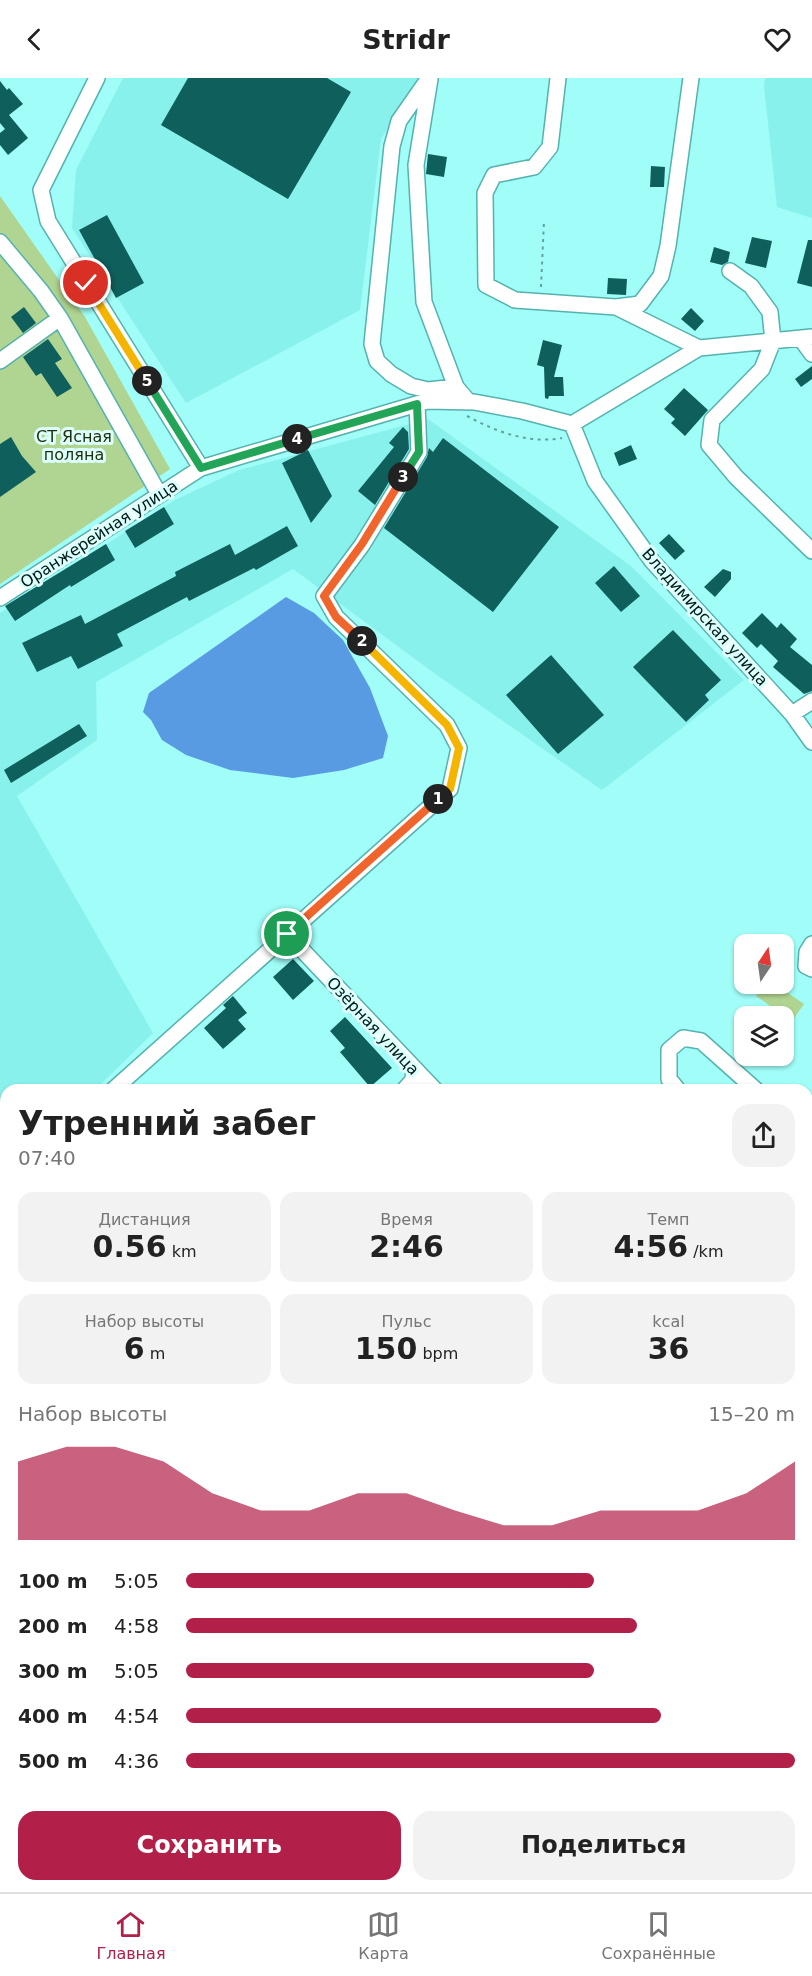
<!DOCTYPE html>
<html lang="ru">
<meta charset="utf-8">
<style>
:root{--surface:#fff;--page:#f2f2f2;--text:#222;--muted:#767676;--line:#e0e0e0;--accent:#b22049}
body{margin:0;font-family:"DejaVu Sans",sans-serif;background:var(--page);color:var(--text);height:100vh;display:flex;flex-direction:column;font-size:22px;white-space:nowrap}
*{box-sizing:border-box;margin:0}
p{font-size:20px;color:var(--muted)}
.icon{flex:none;width:33px;height:33px;fill:none;stroke:currentColor;stroke-width:2;stroke-linecap:round;stroke-linejoin:round}
.map{position:relative;flex:1;overflow:hidden}
.panel{position:absolute;left:0px;top:1006px;width:813px;height:808px;display:flex;flex-direction:column;background:var(--surface);border-radius:18px 18px 0 0;box-shadow:0 2px 4px #0004}
.panel>*{flex:none}
.needle{width:39px;rotate:13deg}
.tools{position:absolute;left:734px;top:856px;display:grid;gap:12px}
.tools a{display:grid;place-items:center;width:60px;height:60px;border-radius:12px;background:var(--surface);box-shadow:0 2px 4px #0004;font-size:30px}
.pin{position:absolute;display:grid;place-items:center;width:51px;height:51px;color:#fff;margin:-26px;border:3px solid #fff;border-radius:50%;box-shadow:0 2px 6px #0007}
.km{position:absolute;width:30px;height:30px;margin:-15px;border-radius:50%;background:#222;color:#fff;font-size:16px;line-height:30px;text-align:center}
.round{display:grid;place-items:center;flex:none;width:63px;height:63px;border-radius:18px;background:var(--page)}
.headline{display:flex;align-items:center;justify-content:space-between;height:102px;padding:0 18px}
h1{font-size:33px;font-weight:600;line-height:45px}
.stats{display:grid;grid-template-columns:repeat(3,1fr);gap:9px;height:102px;padding:6px 18px}
.stats div{display:grid;align-content:center;border-radius:15px;background:var(--page);text-align:center}
.stats b{font-size:30px;font-weight:600}
.stats small{font-size:16px;font-weight:400}
.stats p{font-size:16px}
.chart{height:168px;padding:12px 18px}
.chart p{display:flex;justify-content:space-between}
.chart svg{width:100%;height:108px;margin-top:6px;fill:var(--accent);opacity:.7}
.button{display:flex;gap:12px;margin-top:auto;padding:12px 18px}
.button a{flex:1;height:69px;border-radius:18px;background:var(--accent);color:#fff;font-size:24px;font-weight:600;line-height:69px;text-align:center}
.button a+a{background:var(--page);color:var(--text)}
ul{padding:0 18px;list-style:none;font-size:20px}
li{display:grid;grid-template-columns:96px 72px 1fr;align-items:center;height:45px}
li i{height:15px;border-radius:8px;background:var(--accent)}
header{display:flex;justify-content:space-between;align-items:center;height:78px;padding:0 18px;background:var(--surface);font-size:27px;font-weight:600}
.tabs{display:flex;justify-content:space-around;align-items:center;height:84px;border-top:2px solid var(--line);background:var(--surface);font-size:16px;color:var(--muted)}
.tabs a{display:grid;justify-items:center;gap:3px}
.tabs .on{color:var(--accent)}
.map>svg:first-child{display:block}
.built{fill:#88f1eb}
.green{fill:#b0d491}
.water{fill:#589be2}
.building{fill:#0f5f5c}
.lines{fill:none;stroke-linecap:round;stroke-linejoin:round}
.minor-casing{stroke:#55b2ae;stroke-width:18}
.path{stroke:#60a19e;stroke-width:2;stroke-dasharray:3 4.5;stroke-linecap:butt}
.minor{stroke:#fff;stroke-width:15}
.split-1-casing{stroke:#fff;stroke-width:12}
.split-2-casing{stroke:#fff;stroke-width:12}
.split-3-casing{stroke:#fff;stroke-width:12}
.split-4-casing{stroke:#fff;stroke-width:12}
.split-5-casing{stroke:#fff;stroke-width:12}
.split-6-casing{stroke:#fff;stroke-width:12}
.split-1{stroke:#f0652b;stroke-width:8}
.split-2{stroke:#f5b400;stroke-width:8}
.split-3{stroke:#f0652b;stroke-width:8}
.split-4{stroke:#22a559;stroke-width:8}
.split-5{stroke:#22a559;stroke-width:8}
.split-6{stroke:#f5b400;stroke-width:8}
.labels{text-anchor:middle;dominant-baseline:central;stroke-width:6;stroke-linejoin:round;paint-order:stroke}
.park-label{font-size:16px;fill:#1d2f0b;stroke:#dcfffc}
.street-label{font-size:16px;fill:#001918;stroke:#dcfffc}
</style>
<header><svg class="icon" aria-label="back" viewBox="0 0 24 24"><path d="M15 5l-7 7 7 7"/></svg>Stridr<svg class="icon" aria-label="heart" viewBox="0 0 24 24"><path d="M12 20l-8-8c-3-5 5-10 8-4 3-6 11-1 8 4z"/></svg></header>
<div class="map">
<svg width="812" height="1814" viewBox="0 0 812 1814">
<rect width="100%" height="100%" fill="#a0fdf8"/>
<path class="built" d="M123,0H419L381,61L360,232L186,325L72,150L76,92Z
M765,0H812V140L777,129L764,8Z
M428,341L631,488L744,602L602,712L434,595L293,491L96,604L97,662L17,718L153,955L95,1012H6V1079L0,1080V535L175,422L239,392Z"/>
<path class="green" d="M0,118L85,239L170,391L0,506Z
M764,906H775L804,926L792,943L756,918Z
M80,1809H689L692,1814H81Z"/>
<path class="water" d="M286,519L314,535L343,562L370,610L388,658L383,680L344,692L293,700L230,692L186,677L162,662L151,642L143,634L149,615Z"/>
<path class="building" d="M188,0H327L351,14L288,121L161,47Z
M0,3L7,12L9,10L23,26L9,37L28,60L8,77L0,67V55L5,51L0,45Z
M428,76L447,79L444,99L426,96Z
M651,88L665,89L664,109H650Z
M107,137L144,205L116,220L79,152Z
M752,159L772,163L766,190L745,185Z
M808,162H812V209L797,205Z
M714,169L730,174L728,184L722,187L710,184Z
M608,200L627,201L626,217L607,216Z
M24,229L36,245L23,255L11,239Z
M691,230L704,243L695,253L681,241Z
M48,261L62,281L55,285L72,310L57,319L41,295L36,298L23,279Z
M543,262L562,267L554,299H563L564,318H549L548,321L545,320L544,289L537,287Z
M812,288V301L801,309L795,301Z
M684,310L708,332L685,358L671,345L675,341L664,331Z
M403,349L408,354L409,371L375,427L358,413L394,369L389,365Z
M11,359L22,378L36,394L0,419V366Z
M443,360L559,449L493,534L384,450L427,379L429,370L433,374Z
M631,367L637,381L619,388L614,375Z
M308,372L332,418L311,445L282,385Z
M164,429L174,446L135,470L125,453Z
M287,448L298,468L256,492L254,490L189,523L187,519L117,556L123,568L78,591L71,578L37,594L22,565L81,537L85,546L176,498L175,494L230,466L235,477Z
M669,456L685,473L675,482L659,465Z
M106,466L115,482L71,509L70,507L15,543L5,528Z
M614,488L640,518L621,534L595,505Z
M723,491L731,494V501L715,519L704,509Z
M762,535L777,550L781,545L797,561L790,569L812,587V613L804,616L773,589L778,583L761,566L757,570L742,555Z
M673,552L721,602L705,617L709,622L686,644L633,589Z
M551,577L604,637L558,676L506,617Z
M79,646L87,658L11,705L4,692Z
M293,881L314,903L293,922L273,899Z
M233,918L247,935L238,942L246,951L223,971L204,950L226,930L223,927Z
M345,939L392,990L370,1009L340,974L345,970L330,953Z"/>
<g class="lines">
<defs>
<path id="minor" d="M97,0L41,112L48,143L201,390
M429,0L399,43L392,68L372,266L377,283L391,296L411,308L428,312L456,309L468,323
M558,0L550,69L534,89L494,97L485,115L486,207L515,222L616,229L699,270
M430,1L416,87L424,224L456,309
M0,164L41,213L60,240L159,416
M730,193L751,208L770,234L773,263L762,291L712,342L709,367L736,399L812,473
M616,229L640,226L661,198L668,168L691,0
M801,261L812,276
M0,283L60,240
M572,346L595,403L652,483L792,636L812,664
M0,520L201,390L427,323L474,324L522,333L572,346L699,270L812,259
M792,636L812,623
M287,856L435,1012
M812,866L807,874L806,888L812,891
M113,1012L450,711L459,670L447,647L336,539L324,518L362,467L419,374L417,326
M404,1012L413,1002L414,990
M678,1012L669,1001V972L683,960L701,963L756,1012
M807,1043L812,1044
M0,1094L6,1093
M807,1140L812,1146
M807,1249L812,1248
M807,1356L812,1355"/>
</defs>
<use href="#minor" class="minor-casing"/>
<path class="path" d="M541,209L544,143
M467,338C497,354 528,366 562,360
M807,1707L812,1705
M406,1809L409,1814
M202,1814L207,1809
M637,1814L642,1809"/>
<use href="#minor" class="minor"/>
</g>
<g class="lines">
<defs>
<path id="split-1" d="M287,856L438,721"/>
<path id="split-2" d="M362,563L447,647L459,670L450,711L438,721"/>
<path id="split-3" d="M362,563L336,539L324,518L362,466L403,399"/>
<path id="split-4" d="M297,361L417,326L419,374L403,399"/>
<path id="split-5" d="M147,303L201,390L297,361"/>
<path id="split-6" d="M86,205L147,303"/>
</defs>
<use href="#split-1" class="split-1-casing"/>
<use href="#split-2" class="split-2-casing"/>
<use href="#split-3" class="split-3-casing"/>
<use href="#split-4" class="split-4-casing"/>
<use href="#split-5" class="split-5-casing"/>
<use href="#split-6" class="split-6-casing"/>
<use href="#split-1" class="split-1"/>
<use href="#split-2" class="split-2"/>
<use href="#split-3" class="split-3"/>
<use href="#split-4" class="split-4"/>
<use href="#split-5" class="split-5"/>
<use href="#split-6" class="split-6"/>
</g>
<g class="labels">
<g class="park-label">
<text x="74" y="358">СТ Ясная<tspan x="74" dy="18">поляна</tspan></text>
</g>
<g class="street-label">
<text transform="translate(99 456) rotate(-33)">Оранжерейная улица</text>
<text transform="translate(705 539) rotate(48)">Владимирская улица</text>
<text transform="translate(373 948) rotate(47)">Озёрная улица</text>
</g>
</g>
</svg>
<div class="tools">
<a><svg class="needle" viewBox="-14 -14 28 28"><path d="M0-13l5 13h-10z" fill="#e53935"/><path d="M0 13l5-13h-10z" fill="#767676"/></svg></a>
<a><svg class="icon" aria-label="layers" viewBox="0 0 24 24"><path d="M12 4l9 5-9 5-9-5zM3 14l9 5 9-5"/></svg></a>
</div>
<div class="pin" style="left:287px;top:856px;background:#1e9e55"><svg class="icon" aria-label="arrive" viewBox="0 0 24 24"><path d="M6 21V4h12l-3 4 3 4H6"/></svg></div>
<div class="pin" style="left:86px;top:205px;background:#d93025"><svg class="icon" aria-label="check" viewBox="0 0 24 24"><path d="M5 12l5 5 9-10"/></svg></div>
<b class="km" style="left:438px;top:721px">1</b>
<b class="km" style="left:362px;top:563px">2</b>
<b class="km" style="left:403px;top:399px">3</b>
<b class="km" style="left:297px;top:361px">4</b>
<b class="km" style="left:147px;top:303px">5</b>
<section class="panel">
<div class="headline"><div><h1>Утренний забег</h1><p>07:40</p></div><a class="round"><svg class="icon" aria-label="share" viewBox="0 0 24 24"><path d="M12 15V3M7 8l5-5 5 5M5 13v7h14v-7"/></svg></a></div>
<div class="stats">
<div><p>Дистанция</p><b>0.56<small> km</small></b></div>
<div><p>Время</p><b>2:46</b></div>
<div><p>Темп</p><b>4:56<small> /km</small></b></div>
</div>
<div class="stats">
<div><p>Набор высоты</p><b>6<small> m</small></b></div>
<div><p>Пульс</p><b>150<small> bpm</small></b></div>
<div><p>kcal</p><b>36</b></div>
</div>
<div class="chart"><p><span>Набор высоты</span>15–20 m</p>
<svg viewBox="0 0 160 44" preserveAspectRatio="none"><path d="M0 44V12L10 6L20 6L30 12L40 25L50 32L60 32L70 25L80 25L90 32L100 38L110 38L120 32L130 32L140 32L150 25L160 12V44z"/></svg>
</div>
<ul>
<li><b>100 m</b>5:05<i style="width:67%"></i></li>
<li><b>200 m</b>4:58<i style="width:74%"></i></li>
<li><b>300 m</b>5:05<i style="width:67%"></i></li>
<li><b>400 m</b>4:54<i style="width:78%"></i></li>
<li><b>500 m</b>4:36<i style="width:100%"></i></li>
</ul>
<div class="button"><a>Сохранить</a><a>Поделиться</a></div>
</section>
</div>
<nav class="tabs">
<a class="on"><svg class="icon" aria-label="home" viewBox="0 0 24 24"><path d="M3 11l9-7 9 7M6 9v11h12V9"/></svg>Главная</a>
<a><svg class="icon" aria-label="map" viewBox="0 0 24 24"><path d="M3 6l6-2 6 2 6-2v14l-6 2-6-2-6 2zM9 4v14M15 6v14"/></svg>Карта</a>
<a><svg class="icon" aria-label="saved" viewBox="0 0 24 24"><path d="M7 4h10v16l-5-4-5 4z"/></svg>Сохранённые</a>
</nav>
